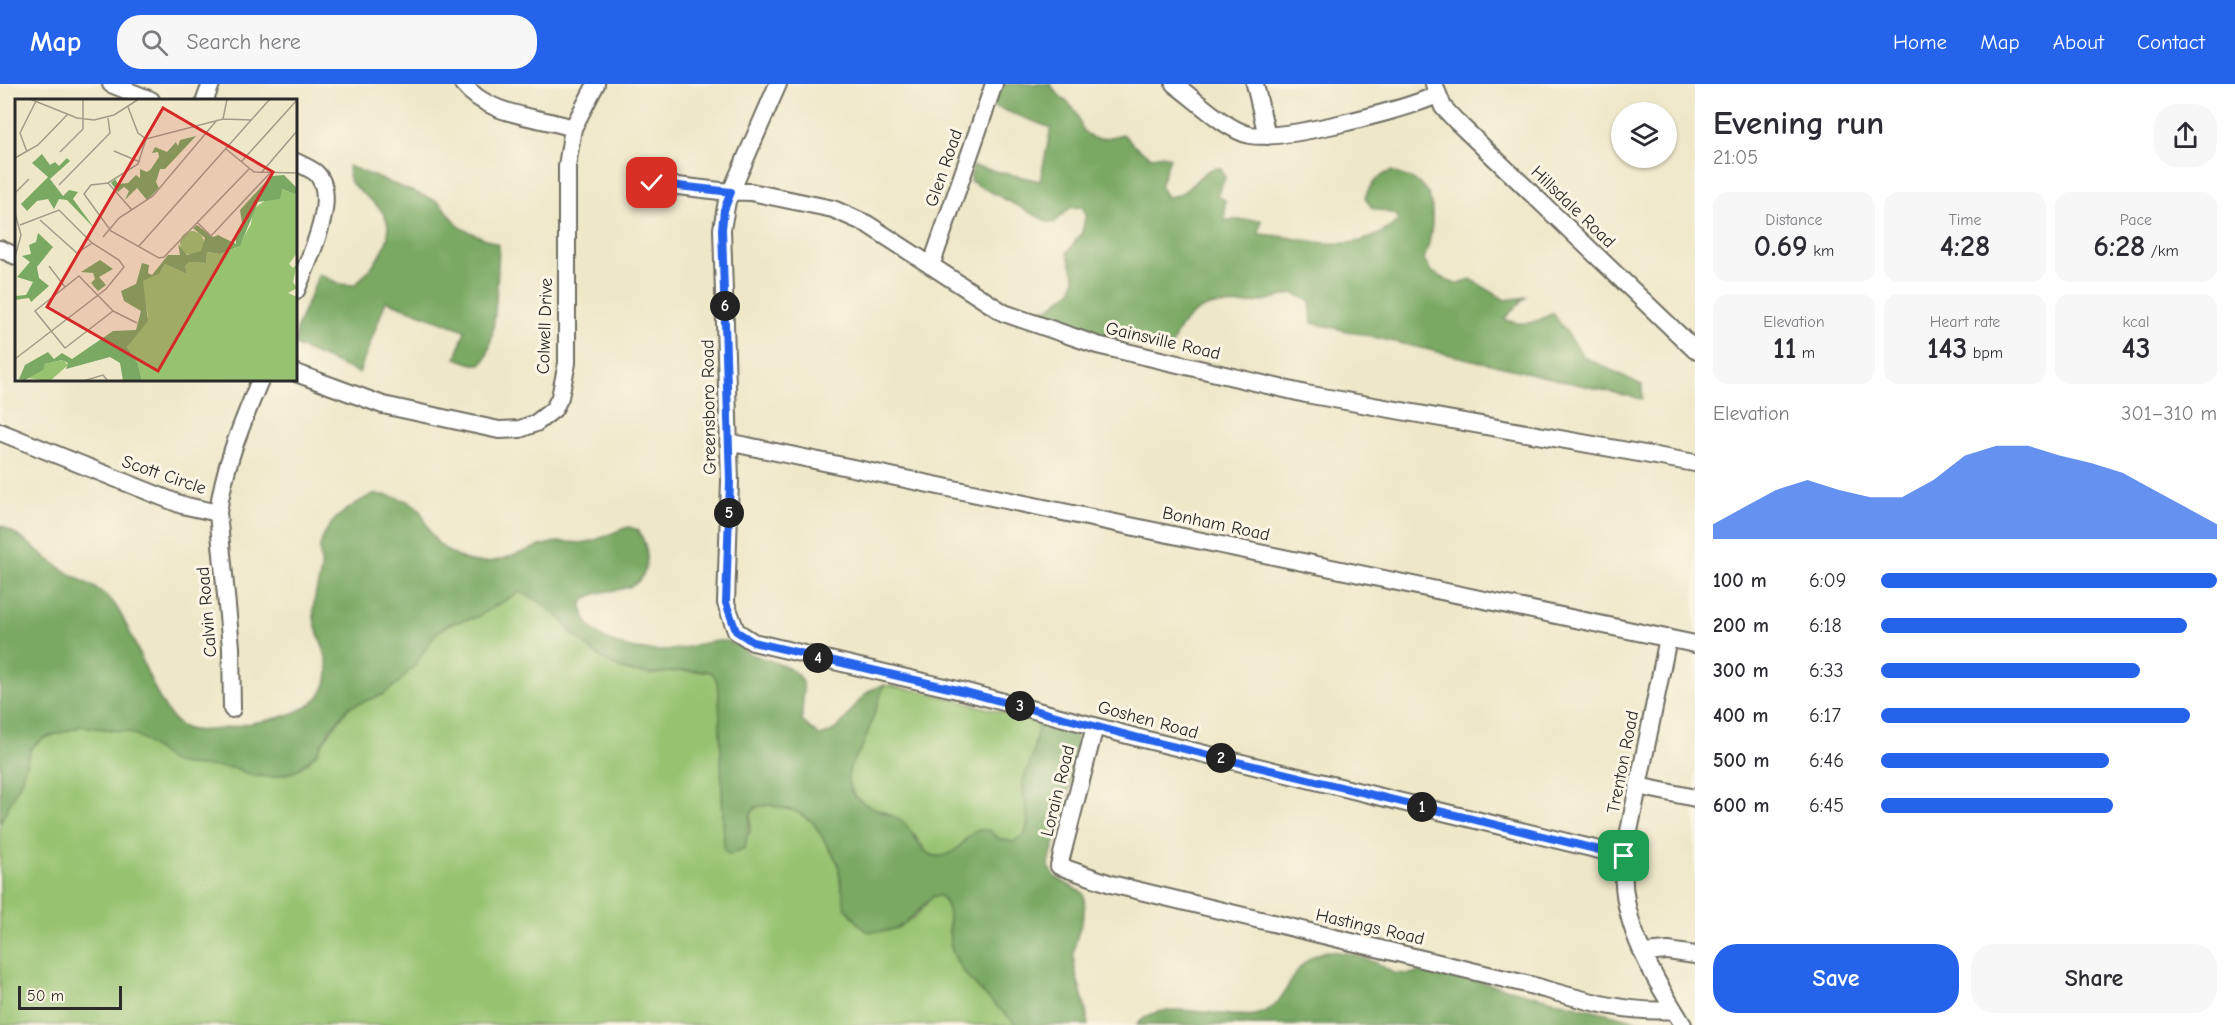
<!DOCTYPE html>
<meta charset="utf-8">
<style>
:root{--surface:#fff;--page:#f7f7f7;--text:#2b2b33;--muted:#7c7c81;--accent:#2563eb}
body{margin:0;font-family:"Comic Neue",sans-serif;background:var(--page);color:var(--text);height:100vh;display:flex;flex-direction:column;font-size:22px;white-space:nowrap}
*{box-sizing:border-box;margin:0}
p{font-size:20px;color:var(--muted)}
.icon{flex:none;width:33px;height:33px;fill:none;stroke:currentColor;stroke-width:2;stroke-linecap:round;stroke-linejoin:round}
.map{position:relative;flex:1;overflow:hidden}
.drawer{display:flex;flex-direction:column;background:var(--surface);width:540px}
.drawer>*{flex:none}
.fabs{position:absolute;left:1611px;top:18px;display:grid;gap:12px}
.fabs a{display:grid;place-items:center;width:66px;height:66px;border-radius:50%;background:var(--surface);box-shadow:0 2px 4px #0004;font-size:30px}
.scale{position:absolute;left:18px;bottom:15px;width:104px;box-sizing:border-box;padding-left:6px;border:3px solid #2b2b2b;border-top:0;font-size:16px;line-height:21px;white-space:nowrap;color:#2b2b2b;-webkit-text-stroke:4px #fcf5e5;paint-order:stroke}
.pin{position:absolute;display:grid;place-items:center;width:51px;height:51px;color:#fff;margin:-26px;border-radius:12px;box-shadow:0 3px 9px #0006}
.km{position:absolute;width:30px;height:30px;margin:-15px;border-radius:50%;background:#222;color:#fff;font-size:16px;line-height:30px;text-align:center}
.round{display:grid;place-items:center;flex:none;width:63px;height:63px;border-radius:24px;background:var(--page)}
.headline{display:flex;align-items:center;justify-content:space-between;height:102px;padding:0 18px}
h1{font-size:33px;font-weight:800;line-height:45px}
.figures{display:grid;grid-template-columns:repeat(3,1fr);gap:9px;height:102px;padding:6px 18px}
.figures div{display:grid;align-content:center;border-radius:15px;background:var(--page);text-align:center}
.figures b{font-size:30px;font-weight:800}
.figures small{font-size:16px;font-weight:400}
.figures p{font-size:16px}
.chart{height:168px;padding:12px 18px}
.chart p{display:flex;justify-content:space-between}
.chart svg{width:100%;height:108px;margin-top:6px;fill:var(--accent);opacity:.7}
.cta{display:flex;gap:12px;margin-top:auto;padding:12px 18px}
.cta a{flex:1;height:69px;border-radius:24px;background:var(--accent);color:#fff;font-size:24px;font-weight:800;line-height:69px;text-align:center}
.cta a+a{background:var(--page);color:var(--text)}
ul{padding:0 18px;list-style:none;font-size:20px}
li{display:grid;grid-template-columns:96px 72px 1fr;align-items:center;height:45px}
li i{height:15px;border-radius:8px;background:var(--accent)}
header{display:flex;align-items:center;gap:36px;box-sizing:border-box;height:84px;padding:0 30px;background:var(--accent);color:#fff}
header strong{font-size:28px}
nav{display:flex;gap:33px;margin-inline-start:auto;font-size:21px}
.search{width:420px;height:54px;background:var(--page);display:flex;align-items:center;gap:15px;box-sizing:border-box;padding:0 21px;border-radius:24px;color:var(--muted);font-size:22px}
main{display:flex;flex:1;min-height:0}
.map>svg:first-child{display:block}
.green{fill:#97c371;stroke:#61774e;stroke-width:1.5}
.forest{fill:#79a963;stroke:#526a47;stroke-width:1.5}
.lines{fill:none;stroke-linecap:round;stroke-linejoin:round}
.minor-casing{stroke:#6f6d62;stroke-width:20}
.minor{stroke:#fff;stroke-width:16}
.route-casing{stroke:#fff;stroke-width:12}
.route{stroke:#2563eb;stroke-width:8}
.labels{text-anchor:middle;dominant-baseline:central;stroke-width:6;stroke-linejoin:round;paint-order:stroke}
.street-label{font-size:18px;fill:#2b2b2b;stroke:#fcf5e5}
.inset-road{fill:none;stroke:#a09c89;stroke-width:1.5}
.view{fill:#d62828;fill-opacity:0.15;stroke:#d62828;stroke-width:3}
.inset-edge{fill:none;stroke:#2b2b2b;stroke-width:3}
</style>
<header>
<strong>Map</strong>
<div class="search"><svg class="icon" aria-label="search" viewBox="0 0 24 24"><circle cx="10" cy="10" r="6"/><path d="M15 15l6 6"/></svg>Search here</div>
<nav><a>Home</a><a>Map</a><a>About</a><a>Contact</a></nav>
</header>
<main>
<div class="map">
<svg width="1695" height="941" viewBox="0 0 1695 941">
<rect width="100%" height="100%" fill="#fcf5e5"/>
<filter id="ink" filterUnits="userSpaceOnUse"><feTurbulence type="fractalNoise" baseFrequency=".0167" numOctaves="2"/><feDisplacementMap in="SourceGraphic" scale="12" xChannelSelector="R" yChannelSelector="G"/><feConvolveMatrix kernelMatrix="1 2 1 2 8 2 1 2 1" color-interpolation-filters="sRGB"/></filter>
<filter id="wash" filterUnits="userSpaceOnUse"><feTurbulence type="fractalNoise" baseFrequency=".008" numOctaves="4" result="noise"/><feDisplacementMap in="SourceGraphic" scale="24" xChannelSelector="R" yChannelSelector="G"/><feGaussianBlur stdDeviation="1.35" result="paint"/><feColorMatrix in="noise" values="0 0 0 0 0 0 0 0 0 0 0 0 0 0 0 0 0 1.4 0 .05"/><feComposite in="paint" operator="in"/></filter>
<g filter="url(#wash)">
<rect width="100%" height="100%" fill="#eee7c8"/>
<path class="green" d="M519,508L531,512L547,522L561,534L572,551L650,591L676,587L711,588L716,594L719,608L724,766L750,749L751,730L756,723L769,721L795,727L813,738L838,779L841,805L913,835L933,812H941C955,832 945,835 950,852C963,889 990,915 1017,941H0V739L20,699L31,664L44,654L82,642L129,648L139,652L172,678L235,684L252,692L287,690L308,679L349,623L362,617L414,582L435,550L449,540L477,533Z
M884,601L925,608L1039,638L1032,674L1022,699L1027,724L1028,738L1025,750L1013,758L998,754L989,746L965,755L958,765L946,772H935L927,769L913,749L885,728L867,722L855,712L847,696L851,679L862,663Z"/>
<path class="forest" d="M1001,0H1050C1059,14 1065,15 1073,24C1078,30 1079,36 1081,42C1090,62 1108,53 1123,50L1138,65L1152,73L1163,71L1170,74L1160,102L1167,113C1195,111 1199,81 1221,84L1225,94L1217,112L1225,116V136H1261L1259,150C1311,153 1352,176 1398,137L1397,131L1372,124L1365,114C1371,99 1377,93 1391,87C1403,92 1416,95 1425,105C1438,120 1431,158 1424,175L1430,187L1455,200L1471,195L1505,216L1526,213L1504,235C1523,243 1536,239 1553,229L1584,273L1642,301V315L1312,239L1310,217L1293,209C1278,214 1263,218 1247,220C1237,221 1226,220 1215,221C1192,224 1173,247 1171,268L1047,239L1009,219L1035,226L1050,223L1072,206L1075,193L1067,169L1082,148L1086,130L1082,123L1070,124L1054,139L1048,138L970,97L973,82L1040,97L1051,44L993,22Z
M348,82L439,118L461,144L499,161C498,180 496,270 482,279C475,283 463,276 456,274L465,246L386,217L359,289L296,262V246L319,190L340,200L355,201C373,182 403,152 380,125C370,114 358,108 349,96Z
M373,410C445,416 408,442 451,469C490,494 523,461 558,458C567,457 577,460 586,458C601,456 614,447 629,443L638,446C646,459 650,472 645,486C635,516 600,498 582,519C583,560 637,569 670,566C688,565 706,556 724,557C733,557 741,565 749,569C766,577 790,579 802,596C806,604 801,626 802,637L819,652C851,647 852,607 884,601C877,621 871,642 863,661C857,673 848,680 848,694C847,722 885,725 902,737C915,746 918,770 936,772C954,774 964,756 976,746H989L998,754L1013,758L1025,750L1028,738L1022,699L1032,674L1039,638L1057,641L1076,652L1077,672L1062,737L1048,780L1055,793L1083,809C1089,830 1076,847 1074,868C1072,891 1087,916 1088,941H1017C996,921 957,891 951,862C946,841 955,831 941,812H933C907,836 904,851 865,847L845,823L838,779L813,738L795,727L769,721L756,723L751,730L745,764L730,771L724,766L719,608L716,594L711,588C680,582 650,597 620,584C574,565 563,521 519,508L477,533L449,540L435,550L414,582L398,599L382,611L349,623L330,646L317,669L296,687L273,693L252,692L235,684L185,681L172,678L139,652L129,648L82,642L44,654L31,664L20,699L0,739V441C25,453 43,473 67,488C83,498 103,505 115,521C137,551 156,629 183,643C199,653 248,639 268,636C300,630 334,616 327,578C325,565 318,552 315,539C310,520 318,504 321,486C322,478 319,470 320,463C324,437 352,421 373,410Z
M1327,867L1348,869L1377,879L1393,889L1408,890L1428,887L1453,891L1654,941H1137C1160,911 1223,936 1254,931C1295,923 1282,879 1327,867Z"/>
</g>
<g filter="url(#ink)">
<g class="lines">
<defs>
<path id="minor" d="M111,0L151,16
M463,0C489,32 536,32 573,44
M778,0L727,117L722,145L730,397L726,519L736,547L753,558L966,608L1139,654L1624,772
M1174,0C1194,14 1226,46 1250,51C1284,57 1403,26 1437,11
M1255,0L1267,52
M1434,0L1443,23L1456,37L1695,266
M205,16L211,0
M296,78C302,81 311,85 316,89C341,113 306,181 296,207
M652,99L720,107L751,108L833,125L867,140L1004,229L1097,261L1306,310L1695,379
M0,165L16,172
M931,182L994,0
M296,289L383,321L499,346L520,345L536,339L554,325L560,313L567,279V82L573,44L596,0
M0,348L182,421L218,429C224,381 242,340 260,296
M728,358L1695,560
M218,429L231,563L232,625
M1668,554L1624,772C1618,837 1651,888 1683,941
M1095,642L1059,782L1111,800L1530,901C1577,914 1624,930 1674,926
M1638,702L1695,714
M1643,869L1668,867L1695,871"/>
</defs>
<use href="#minor" class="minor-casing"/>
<use href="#minor" class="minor"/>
</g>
</g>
<g class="lines" filter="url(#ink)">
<defs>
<path id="route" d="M652,99L731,108L724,126L722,145L730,397L726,519L736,547L753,558L966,608L1139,654L1624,772"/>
</defs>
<use href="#route" class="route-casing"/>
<use href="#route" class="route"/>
</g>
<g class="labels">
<g class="street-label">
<text transform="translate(944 84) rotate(-71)">Glen Road</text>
<text transform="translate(1573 123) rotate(44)">Hillsdale Road</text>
<text transform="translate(545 242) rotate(-88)">Colwell Drive</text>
<text transform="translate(1163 257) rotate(13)">Gainsville Road</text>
<text transform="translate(709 323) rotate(-91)">Greensboro Road</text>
<text transform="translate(164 391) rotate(19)">Scott Circle</text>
<text transform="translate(1216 440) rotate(12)">Bonham Road</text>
<text transform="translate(207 528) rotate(-95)">Calvin Road</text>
<text transform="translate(1148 636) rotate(15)">Goshen Road</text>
<text transform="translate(1623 678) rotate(-79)">Trenton Road</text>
<text transform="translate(1058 707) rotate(-76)">Lorain Road</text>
<text transform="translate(1370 843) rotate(13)">Hastings Road</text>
</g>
</g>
<g transform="translate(15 15)">
<rect width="282" height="282" fill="#eee7c8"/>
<path d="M267,90L282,96V154L274,165L278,169L282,165L278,183L282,189L273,194L282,198V282H127L123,265L112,248L133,218L127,182L144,175L150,165L172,175L170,167L175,163L191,164L192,153L205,155L223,148L236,125L238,110ZM165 144a12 12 0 1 1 24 0a12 12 0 1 1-24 0ZM48,261L53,266L35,282L13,279L30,265Z" fill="#97c371"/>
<path d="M181,37L150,70H145L141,83L144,89L132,101L122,89L110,101L114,92L109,88L103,93L96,84L100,80L103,85L113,84L121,76L125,79V70L132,73L136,70L144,58L143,53L137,54L140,48L152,53L161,43L163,47L165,41ZM27,55L35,66L40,63L44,67L52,59L55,62L35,80L48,97L54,91L63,93L58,100L80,130L52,101L44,100L39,110L33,100L22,102L12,112L6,105L33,78L17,64ZM269,76L282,89V96L267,90L265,100L243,103L225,147L205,155L192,153L191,164L175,163L170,167L172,175L150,165L144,175L128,182L133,222L112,248L123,265L127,282H108L105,264L95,258L51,270L53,264L47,261L30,265L28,271L10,281L4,280L10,266L33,253L39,260L47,254L57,260L98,232L121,231L126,212L109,202L106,192L121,185L127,164L134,166L133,174L137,176L153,156H165L163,145L172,156L186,152L190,139L178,129L182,126L198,138L203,136L221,145L220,136L227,124L225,111L256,77ZM23,134L38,148L22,168L24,179L34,187L16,203L14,199L0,201V197L11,196L18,183L2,178L15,163L7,157L16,155L14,146L21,143ZM85,161L98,170L84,178L91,186L83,192L76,184L80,180L78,174L66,173Z" fill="#79a963"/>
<path class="inset-road" d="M15,0L62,19L79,21L99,16L124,0M113,8L123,34L131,40L208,20L236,21M208,20L212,0M131,40L123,65L93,84L76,86L69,95L96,132L144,159L149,158L234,70M211,50L239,73L282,74M99,52L125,63M12,53L5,34L21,2M45,53L68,30V0M0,59L23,46L53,15M226,63L282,1M246,74L282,32M93,84L117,111M44,86L95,34L93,19M0,94L14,80M0,114L6,136L0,158M25,121L62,154L77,144M182,123L196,137L255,74M88,138L104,119L138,97L202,21M124,147L255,0M34,167L50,188M64,177L98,212L50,249L20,212ZM98,212L122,224M0,260L91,190L109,168L104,161L77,144L44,111L5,126M68,282L88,276L93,282"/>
<path class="view" d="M148,9L258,73L143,272L32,208Z"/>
<rect width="282" height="282" class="inset-edge"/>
</g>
</svg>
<div class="fabs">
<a><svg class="icon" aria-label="layers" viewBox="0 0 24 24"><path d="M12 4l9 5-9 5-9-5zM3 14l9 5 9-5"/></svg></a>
</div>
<div class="scale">50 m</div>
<div class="pin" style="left:1624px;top:772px;background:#1e9e55"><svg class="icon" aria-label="arrive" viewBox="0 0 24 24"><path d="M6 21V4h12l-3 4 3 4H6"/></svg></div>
<div class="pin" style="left:652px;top:99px;background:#d93025"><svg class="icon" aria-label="check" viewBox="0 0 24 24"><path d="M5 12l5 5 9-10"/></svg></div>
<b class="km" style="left:1422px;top:723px">1</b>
<b class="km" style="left:1221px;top:674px">2</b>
<b class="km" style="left:1020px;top:622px">3</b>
<b class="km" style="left:818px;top:574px">4</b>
<b class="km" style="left:729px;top:429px">5</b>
<b class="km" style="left:725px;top:222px">6</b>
</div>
<section class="drawer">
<div class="headline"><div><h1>Evening run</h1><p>21:05</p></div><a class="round"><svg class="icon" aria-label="share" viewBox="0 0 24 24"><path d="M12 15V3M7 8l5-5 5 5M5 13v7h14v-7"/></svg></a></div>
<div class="figures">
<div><p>Distance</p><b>0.69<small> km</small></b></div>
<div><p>Time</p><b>4:28</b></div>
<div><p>Pace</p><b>6:28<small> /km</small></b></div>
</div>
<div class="figures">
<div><p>Elevation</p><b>11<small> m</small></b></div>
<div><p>Heart rate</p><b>143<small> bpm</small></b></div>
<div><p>kcal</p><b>43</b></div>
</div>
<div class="chart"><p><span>Elevation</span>301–310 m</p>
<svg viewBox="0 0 160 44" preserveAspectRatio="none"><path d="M0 44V38L10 31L20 24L30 20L40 24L50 27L60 27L70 20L80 10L90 6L100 6L110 10L120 13L130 17L140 24L150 31L160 38V44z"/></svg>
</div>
<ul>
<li><b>100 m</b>6:09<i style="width:100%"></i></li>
<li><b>200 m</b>6:18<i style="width:91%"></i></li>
<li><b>300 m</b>6:33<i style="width:77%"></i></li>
<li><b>400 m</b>6:17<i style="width:92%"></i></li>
<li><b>500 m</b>6:46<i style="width:68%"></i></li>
<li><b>600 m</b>6:45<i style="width:69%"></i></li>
</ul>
<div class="cta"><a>Save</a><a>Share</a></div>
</section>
</main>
